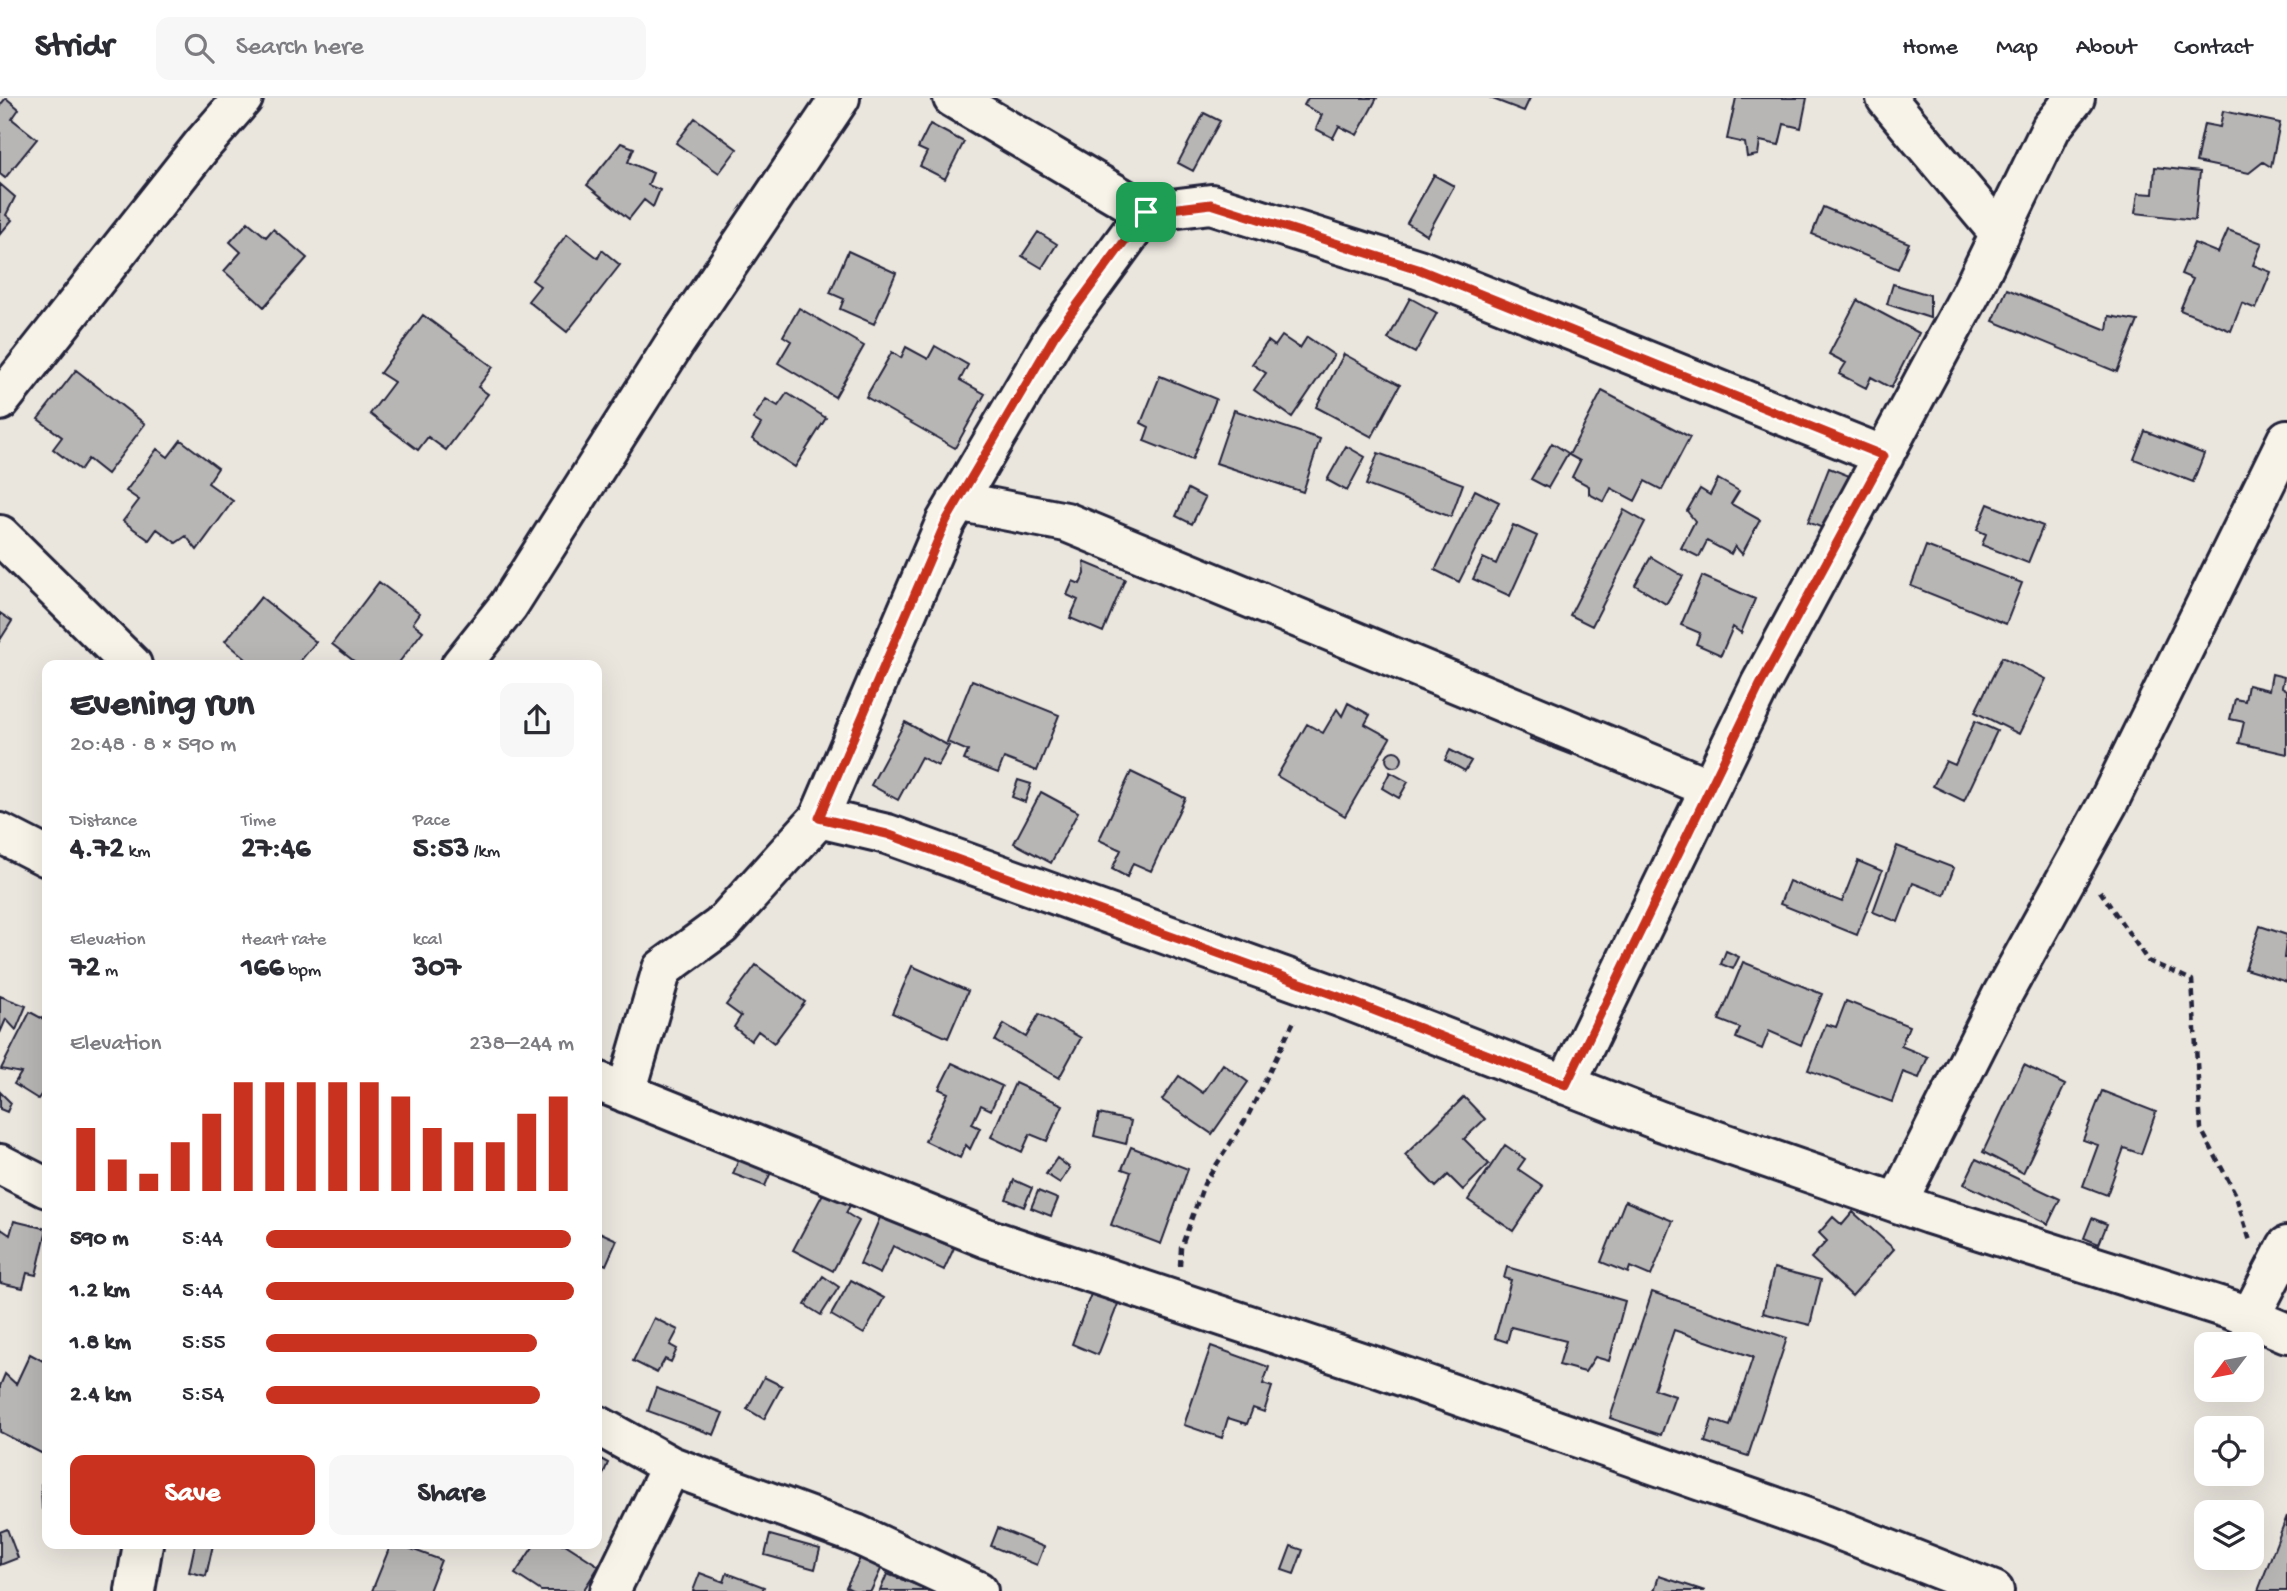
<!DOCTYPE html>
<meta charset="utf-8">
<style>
:root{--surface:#fff;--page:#f7f7f7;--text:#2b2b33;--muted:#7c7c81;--line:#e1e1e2;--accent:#c8321e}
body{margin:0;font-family:"Gochi Hand",sans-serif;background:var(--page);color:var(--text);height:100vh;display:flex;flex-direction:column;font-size:26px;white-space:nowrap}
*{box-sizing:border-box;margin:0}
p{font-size:23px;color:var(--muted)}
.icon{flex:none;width:38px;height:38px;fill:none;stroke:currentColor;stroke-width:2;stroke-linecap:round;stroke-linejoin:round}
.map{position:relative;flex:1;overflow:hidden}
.details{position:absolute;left:42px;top:562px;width:560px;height:889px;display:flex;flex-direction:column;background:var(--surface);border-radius:14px;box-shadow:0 7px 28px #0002}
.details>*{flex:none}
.needle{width:46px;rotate:238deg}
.fabs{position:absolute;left:2194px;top:1234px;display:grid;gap:14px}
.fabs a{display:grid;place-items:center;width:70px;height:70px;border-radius:14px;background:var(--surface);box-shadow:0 7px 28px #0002;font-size:35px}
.pin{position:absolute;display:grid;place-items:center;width:60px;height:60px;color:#fff;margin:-30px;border-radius:14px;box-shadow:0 4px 10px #0006}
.round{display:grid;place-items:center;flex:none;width:74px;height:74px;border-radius:14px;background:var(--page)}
.head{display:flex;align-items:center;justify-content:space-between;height:119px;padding:0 28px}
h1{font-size:38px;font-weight:700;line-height:52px}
.metrics{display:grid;grid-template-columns:repeat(3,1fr);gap:10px;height:119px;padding:7px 28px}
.metrics div{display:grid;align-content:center}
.metrics b{font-size:30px;font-weight:700}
.metrics small{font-size:19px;font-weight:400}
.metrics p{font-size:19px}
.chart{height:196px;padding:14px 28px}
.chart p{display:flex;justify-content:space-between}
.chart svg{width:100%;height:126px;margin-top:7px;stroke:var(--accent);stroke-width:6}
.button{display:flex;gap:14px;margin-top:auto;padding:14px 28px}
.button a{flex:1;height:80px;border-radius:14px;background:var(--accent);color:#fff;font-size:28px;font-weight:700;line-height:80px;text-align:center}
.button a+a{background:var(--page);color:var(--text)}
ul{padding:0 28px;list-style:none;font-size:23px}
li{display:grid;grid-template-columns:112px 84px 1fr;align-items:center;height:52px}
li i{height:18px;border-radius:9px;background:var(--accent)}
header{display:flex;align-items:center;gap:42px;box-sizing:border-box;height:98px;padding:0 35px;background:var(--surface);border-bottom:2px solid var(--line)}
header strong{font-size:33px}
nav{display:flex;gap:38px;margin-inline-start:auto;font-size:24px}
.search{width:490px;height:63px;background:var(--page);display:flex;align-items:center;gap:18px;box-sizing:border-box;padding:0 24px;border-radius:14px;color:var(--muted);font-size:26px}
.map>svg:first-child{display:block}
.building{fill:#b8b6b5;stroke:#22223b;stroke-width:2}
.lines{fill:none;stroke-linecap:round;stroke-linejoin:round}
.minor-casing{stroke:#22223b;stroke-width:44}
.path{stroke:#22223b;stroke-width:4.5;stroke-dasharray:7 5;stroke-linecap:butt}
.minor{stroke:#f7f3e8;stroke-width:38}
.route-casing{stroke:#fff;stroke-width:14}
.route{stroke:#c8321e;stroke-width:9}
</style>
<header>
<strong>Stridr</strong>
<div class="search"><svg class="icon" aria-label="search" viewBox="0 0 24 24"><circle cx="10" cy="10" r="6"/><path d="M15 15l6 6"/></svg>Search here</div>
<nav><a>Home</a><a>Map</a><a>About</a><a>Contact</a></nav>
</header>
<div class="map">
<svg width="2287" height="1493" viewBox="0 0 2287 1493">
<rect width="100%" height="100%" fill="#eae6de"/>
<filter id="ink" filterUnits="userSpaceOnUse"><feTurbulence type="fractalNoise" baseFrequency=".0143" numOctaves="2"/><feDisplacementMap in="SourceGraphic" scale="14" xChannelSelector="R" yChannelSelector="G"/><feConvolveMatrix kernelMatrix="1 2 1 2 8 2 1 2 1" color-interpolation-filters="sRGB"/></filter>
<g filter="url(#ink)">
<path class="building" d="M6,0L19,11L12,21L37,41L5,80L0,76V7Z
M1308,0H1377L1357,37L1339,28L1333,40L1316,31L1322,17L1304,7Z
M1490,0H1530L1524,13Z
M1736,0H1807L1801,30L1784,26L1779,47L1760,43L1758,57L1747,59L1745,45L1727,41Z
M2223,13L2280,25L2271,69L2263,64L2249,75L2196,64L2204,26L2220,29Z
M1204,15L1220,23L1193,73L1178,65Z
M695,20L737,51L719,75L676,45Z
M930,26L964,44L945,81L920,68L927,54L918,50Z
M621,45L634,50L628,64L653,75L648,87L660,92L653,109L644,102L629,121L587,87Z
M2155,69L2200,74L2195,122L2135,115L2138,95L2153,96Z
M1434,77L1454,88L1427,137L1407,125Z
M0,86L15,99L6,117L12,122L0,136Z
M1823,109L1909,145L1898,171L1812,136Z
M248,124L266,139L273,131L307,160L264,209L224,173L241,154L230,144Z
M2228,132L2262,145L2253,167L2271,174L2256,211L2242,205L2231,233L2180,212L2193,181L2181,176L2194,145L2218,155Z
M1038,134L1057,146L1042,170L1022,158Z
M567,136L598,160L602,152L620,167L567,234L528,203L540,188L532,182Z
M848,153L896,175L874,226L840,211L844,201L830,195Z
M1893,186L1930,197V220L1887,206Z
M2007,191L2107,232L2109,218L2138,223L2117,274L1993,223Z
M1410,200L1437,215L1415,255L1388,241Z
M1857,202L1919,235L1891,290L1871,279L1866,290L1839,276L1846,265L1829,256Z
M799,210L864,248L835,299L778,265L791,243L783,238Z
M423,217L493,269L478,289L488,296L446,352L428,339L418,352L370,316L394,284L380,275Z
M1282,238L1300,250L1307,239L1334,257L1292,319L1254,292L1266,275L1252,266L1268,243L1275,248Z
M935,248L968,267L960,282L985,296L955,350L866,299L892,254L901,260L906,249L928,261Z
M1344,256L1400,287L1372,339L1316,309Z
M76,272L145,326L107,376L88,361L80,372L53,351L62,339L38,321Z
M1160,278L1216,301L1192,362L1144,343L1149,329L1141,325Z
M1602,293L1690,339L1662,392L1645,383L1635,403L1611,390L1604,404L1589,396V388L1572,379L1580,363L1569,357Z
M787,295L826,320L795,369L752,341L761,326L753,321L766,301L778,308Z
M1234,312L1320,341L1303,394L1216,365Z
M2145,333L2204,356L2193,384L2134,361Z
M181,342L218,370L208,385L233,403L197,452L186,438L176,445L157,431L149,442L123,423L139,402L126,393L157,351L168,359Z
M1552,345L1568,355L1548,390L1531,381Z
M1346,348L1365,359L1347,393L1327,382Z
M1378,355L1463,386L1451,419L1366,387Z
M1829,370L1852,379L1830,433L1808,424Z
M1718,381L1739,393L1731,406L1760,422L1742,456L1735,448L1731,456L1707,443L1699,459L1681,450L1695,423L1687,413L1700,391L1710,397Z
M1188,391L1205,400L1192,426L1176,418Z
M1475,392L1499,404L1459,484L1435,472Z
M1988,406L2043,428L2028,465L1982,447L1986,436L1977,432Z
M1624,412L1645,424L1592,528L1570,517Z
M1513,427L1537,438L1510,498L1473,481L1483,460L1496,466Z
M1926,448L2022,485L2006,526L1911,488Z
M1651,459L1683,478L1666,506L1635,487Z
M1084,464L1125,481L1103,534L1070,520L1078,502L1067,497L1073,483L1080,486L1085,476Z
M1702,478L1755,501L1741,535L1733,529L1721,557L1696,546L1700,535L1681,527Z
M379,484L420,515L413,525L423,533L397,567H359L332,546Z
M261,499L316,544L297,567H236L246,561L225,543Z
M0,515L12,523L0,542Z
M2002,559L2046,581L2019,636L1975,614Z
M2272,576L2284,579L2282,589L2287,592V656L2239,645L2244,624L2230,621L2235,601L2245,603L2248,587L2269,592Z
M972,582L1059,617L1037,673L1004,660L998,675L964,662L968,653L947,644Z
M1348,605L1370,617L1365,626L1390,640L1345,718L1277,678L1307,626L1323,635L1337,611L1342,618Z
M1975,623L1997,633L1964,703L1933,688L1946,663L1955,667Z
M905,624L949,648L938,668L921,659L898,702L871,687Z
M1536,624L1579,640L1572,657L1530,641Z
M1450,652L1471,663L1465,673L1445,662Z
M1386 661a8 8 0 1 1 16 0a8 8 0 1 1-16 0Z
M1131,674L1185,700L1151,773L1133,765L1127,779L1112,771L1121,752L1099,742Z
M1390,674L1408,684L1399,700L1382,690Z
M1018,682L1031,686L1025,704L1012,699Z
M1041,694L1078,714L1051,765L1014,745Z
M1897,748L1954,770L1944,797L1913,785L1898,824L1873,814Z
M1858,763L1882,773L1857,837L1780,806L1789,783L1842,804Z
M2260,828L2287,837L2284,860H2287V884L2245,871Z
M1726,853L1739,859L1733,871L1721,866Z
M1743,864L1822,896L1801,947L1769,933L1762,951L1736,940L1740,930L1719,922Z
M756,867L805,904L774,945L758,933L751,943L734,929L741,918L726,907Z
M912,868L968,893L948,940L892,915Z
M0,898L26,908L16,932L6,921L0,935Z
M1846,903L1909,928L1901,948L1928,959L1919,980L1903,974L1892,1004L1808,972L1826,926L1836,929Z
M30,914L47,923V988L38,1001L14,986L21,975L1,971Z
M1039,916L1081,940L1059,980L995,943L1004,926L1026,939Z
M952,965L1002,988L991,1012L981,1007L972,1026L980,1030L970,1051L966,1047L960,1060L925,1043L948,995L939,991Z
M1223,966L1248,984L1212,1036L1162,1002L1179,978L1203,995Z
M2024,967L2065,987L2023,1075L1983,1054Z
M1015,985L1063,1007L1047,1043L1030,1036L1022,1054L991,1039Z
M2102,993L2156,1014L2141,1056L2124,1050L2107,1097L2083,1088L2098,1047L2083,1042Z
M0,994L11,1005L7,1014L0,1011Z
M1464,999L1485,1021L1464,1041L1489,1066L1463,1092L1448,1077L1436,1089L1405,1057Z
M1099,1016L1131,1023L1126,1046L1094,1038Z
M1505,1047L1525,1061L1518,1071L1543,1088L1513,1133L1468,1102Z
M1131,1049L1188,1071L1161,1146L1111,1127L1131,1074L1122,1071Z
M742,1053L774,1067L765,1088L733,1076Z
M1057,1060L1070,1070L1060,1085L1046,1076Z
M1976,1061L2060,1101L2048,1126L1964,1086Z
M1014,1082L1032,1090L1024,1109L1006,1101Z
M827,1088L853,1102L846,1115L859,1123L833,1173L793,1152Z
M1038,1093L1058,1101L1051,1118L1031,1110Z
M1625,1103L1673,1123L1651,1178L1630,1169L1628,1175L1601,1164Z
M1853,1114L1894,1151L1852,1198L1811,1160L1827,1143L1819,1135L1833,1119L1842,1127Z
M881,1117L954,1150L944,1172L893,1148L880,1176L860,1166Z
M2092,1120L2107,1126L2099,1146L2084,1140Z
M14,1123L47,1131L36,1177L27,1175L23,1190L0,1185V1136L1,1131L10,1137Z
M597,1133L617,1142L606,1167L597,1163Z
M1507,1169L1625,1203L1609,1263L1595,1259L1585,1274L1559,1267L1566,1243L1511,1229L1507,1244L1495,1240L1511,1182L1504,1180Z
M1774,1170L1821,1182L1810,1227L1763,1215Z
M823,1178L839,1189L821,1217L805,1207Z
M851,1182L884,1200L864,1236L831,1217Z
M1652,1194L1787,1240L1748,1358L1705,1344L1712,1322L1730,1328L1753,1259L1674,1232L1654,1291L1675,1298L1661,1337L1610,1320Z
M1091,1196L1118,1206L1098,1257L1072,1246Z
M654,1220L678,1232L670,1247L677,1251L671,1264L665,1261L657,1275L633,1263Z
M1211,1248L1269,1269L1263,1286L1272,1289L1264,1314L1253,1310L1247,1326L1228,1320L1222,1340L1184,1327Z
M30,1256L47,1265V1358L0,1334V1288L5,1276L16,1286Z
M764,1279L782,1288L764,1321L747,1311Z
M656,1290L723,1315L714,1337L648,1313Z
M597,1359L608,1365L597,1390Z
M47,1385V1411H42L41,1386Z
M2287,1418V1493H2258Z
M998,1430L1044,1449L1037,1467L991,1448Z
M7,1431L18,1460L0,1467V1434Z
M770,1437L820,1451L815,1471L765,1457Z
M195,1446L213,1447L206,1478L189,1474Z
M391,1446H398L441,1462L429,1493H372Z
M535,1446H565L599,1468L583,1493H541L515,1476Z
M1291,1448L1303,1452L1294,1476L1282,1472Z
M861,1458L882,1469L871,1493H854L846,1489Z
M700,1475L724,1484L727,1475L764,1489L762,1493H693Z
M887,1476L933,1493H880Z
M1659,1478L1705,1493H1654Z"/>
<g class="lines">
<defs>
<path id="minor" d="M953,0L1146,114
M1886,0L2000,136
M0,303L203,46L243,0
M957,403L1066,424L1710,690
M0,437L132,567
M461,567L508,508L673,248L840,0
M819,720L946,423L1055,238L1146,114L1211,106L1418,171L1884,358
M0,735L47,759
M597,983L986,1140L1379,1270L1824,1426L1994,1493
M1566,987L1760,587L1971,195L2051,30L2075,0
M626,995L662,871L721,828L819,720L887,736L1337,898L1660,1023L1929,1116L2232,1212L2287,1235
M0,1066L47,1090
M1897,1105L2001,899L2108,705L2287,341
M2250,1219L2287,1148
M597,1327L671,1368L856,1436L978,1493
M135,1493L143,1446
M610,1493L671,1368"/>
</defs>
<use href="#minor" class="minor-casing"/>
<path class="path" d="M2100,793L2148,863L2192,882L2201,1031L2235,1095L2250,1143
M1180,1168L1181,1150L1204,1086L1248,1018L1295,921"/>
<use href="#minor" class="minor"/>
</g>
</g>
<g class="lines" filter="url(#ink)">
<defs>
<path id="route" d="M1211,106L1418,171L1884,358L1760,587L1566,987L1337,898L887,736L819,720L946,423L1055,237L1146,114Z"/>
</defs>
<use href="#route" class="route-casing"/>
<use href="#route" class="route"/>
</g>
</svg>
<div class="fabs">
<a><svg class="needle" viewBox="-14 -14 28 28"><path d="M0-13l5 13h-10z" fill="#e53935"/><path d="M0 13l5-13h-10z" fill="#7c7c81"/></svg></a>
<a><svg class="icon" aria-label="locate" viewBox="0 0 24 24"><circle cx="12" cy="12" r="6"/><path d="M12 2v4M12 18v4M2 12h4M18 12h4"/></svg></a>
<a><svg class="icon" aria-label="layers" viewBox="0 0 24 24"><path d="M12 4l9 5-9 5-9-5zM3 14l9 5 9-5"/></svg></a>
</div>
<div class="pin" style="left:1146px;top:114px;background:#1e9e55"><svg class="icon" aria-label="arrive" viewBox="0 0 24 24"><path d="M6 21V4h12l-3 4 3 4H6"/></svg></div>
<section class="details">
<div class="head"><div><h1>Evening run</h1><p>20:48 · 8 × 590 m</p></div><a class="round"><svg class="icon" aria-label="share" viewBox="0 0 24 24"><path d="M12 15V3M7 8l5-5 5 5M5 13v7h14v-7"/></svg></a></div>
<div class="metrics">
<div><p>Distance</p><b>4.72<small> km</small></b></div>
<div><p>Time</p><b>27:46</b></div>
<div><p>Pace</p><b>5:53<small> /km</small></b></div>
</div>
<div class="metrics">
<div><p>Elevation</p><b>72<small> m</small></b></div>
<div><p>Heart rate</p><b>166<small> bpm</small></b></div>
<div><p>kcal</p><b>307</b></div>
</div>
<div class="chart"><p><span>Elevation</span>238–244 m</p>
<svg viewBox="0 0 160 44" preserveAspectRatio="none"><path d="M5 44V22M15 44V33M25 44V38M35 44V27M45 44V17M55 44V6M65 44V6M75 44V6M85 44V6M95 44V6M105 44V11M115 44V22M125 44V27M135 44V27M145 44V17M155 44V11"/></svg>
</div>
<ul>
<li><b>590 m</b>5:44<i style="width:99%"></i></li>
<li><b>1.2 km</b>5:44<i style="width:100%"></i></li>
<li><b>1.8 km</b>5:55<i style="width:88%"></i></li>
<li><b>2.4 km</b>5:54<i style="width:89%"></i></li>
</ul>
<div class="button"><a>Save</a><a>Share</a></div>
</section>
</div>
